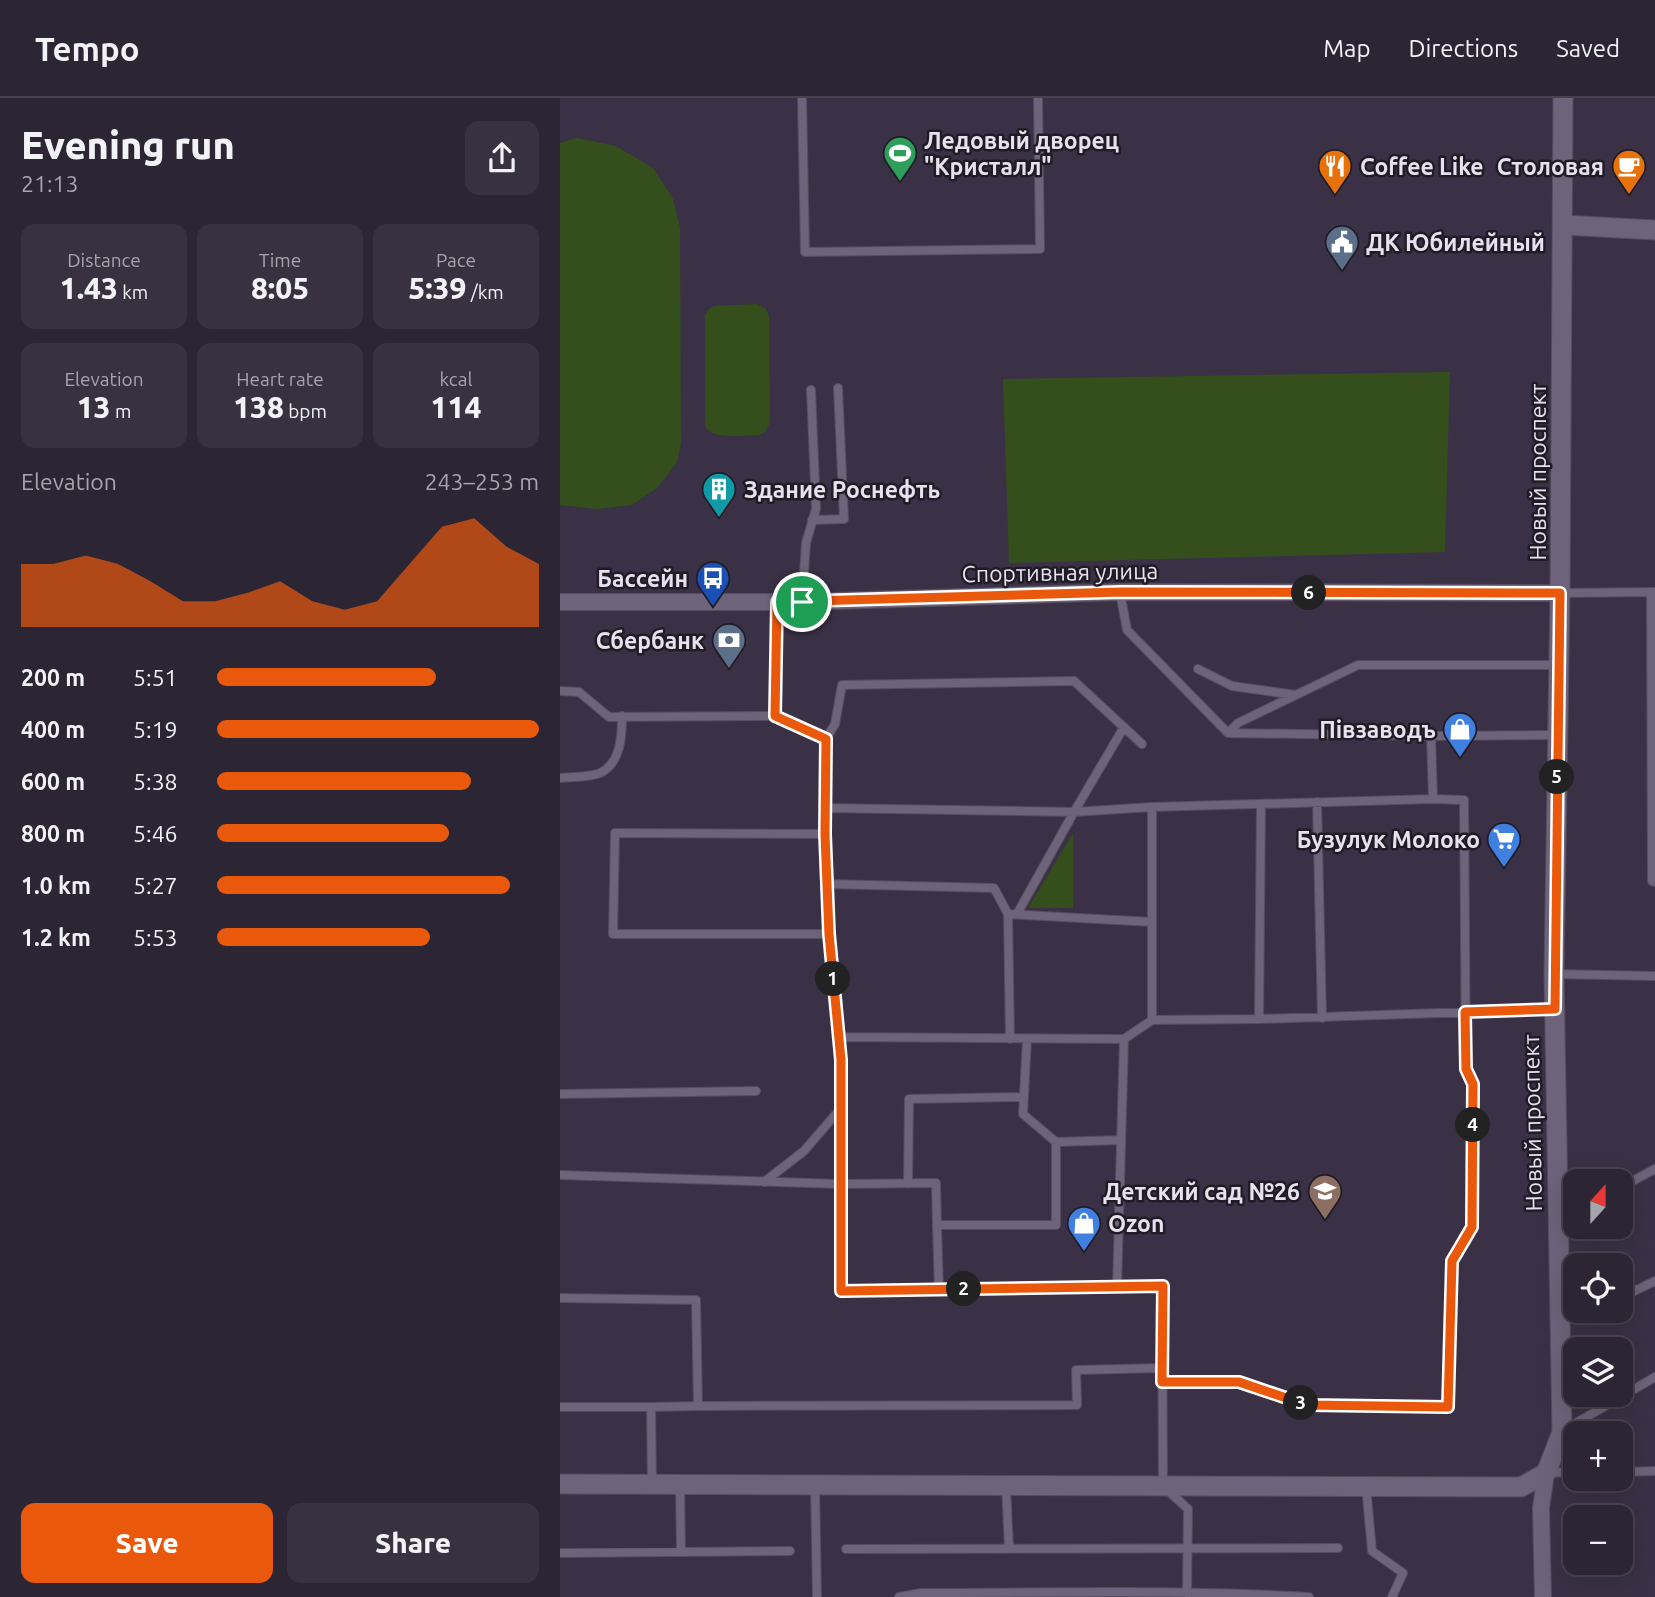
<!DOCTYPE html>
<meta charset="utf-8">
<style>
:root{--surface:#2c2534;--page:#383140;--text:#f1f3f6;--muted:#a6a5ac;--line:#48424f;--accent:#ea580c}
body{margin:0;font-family:Ubuntu,sans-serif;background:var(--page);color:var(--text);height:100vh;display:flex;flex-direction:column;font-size:26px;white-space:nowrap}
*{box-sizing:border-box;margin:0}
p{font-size:23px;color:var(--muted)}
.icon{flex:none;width:38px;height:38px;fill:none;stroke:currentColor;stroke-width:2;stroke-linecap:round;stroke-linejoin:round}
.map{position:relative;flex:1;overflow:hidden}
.panel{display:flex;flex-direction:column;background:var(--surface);width:560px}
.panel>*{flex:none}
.needle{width:46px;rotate:21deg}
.tools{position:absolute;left:1003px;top:1071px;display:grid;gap:14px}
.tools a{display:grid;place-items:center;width:70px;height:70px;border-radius:14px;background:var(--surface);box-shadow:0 7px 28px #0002,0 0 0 2px var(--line);font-size:35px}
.pin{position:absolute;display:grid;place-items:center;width:60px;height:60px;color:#fff;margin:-30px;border:4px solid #fff;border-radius:50%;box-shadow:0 2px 7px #0007}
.km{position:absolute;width:35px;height:35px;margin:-18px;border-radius:50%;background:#222;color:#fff;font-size:19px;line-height:35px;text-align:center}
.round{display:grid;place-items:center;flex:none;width:74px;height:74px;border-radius:14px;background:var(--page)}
.headline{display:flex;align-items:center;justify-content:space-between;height:119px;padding:0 21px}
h1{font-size:38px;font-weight:800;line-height:52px}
.figures{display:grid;grid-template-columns:repeat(3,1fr);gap:10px;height:119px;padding:7px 21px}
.figures div{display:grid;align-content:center;border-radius:14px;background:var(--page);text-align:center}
.figures b{font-size:30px;font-weight:800}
.figures small{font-size:19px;font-weight:400}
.figures p{font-size:19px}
.chart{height:196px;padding:14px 21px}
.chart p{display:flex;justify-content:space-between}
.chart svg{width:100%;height:126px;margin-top:7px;fill:var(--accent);opacity:.7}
.cta{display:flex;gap:14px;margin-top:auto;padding:14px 21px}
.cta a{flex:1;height:80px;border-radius:14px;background:var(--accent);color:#fff;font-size:28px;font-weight:800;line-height:80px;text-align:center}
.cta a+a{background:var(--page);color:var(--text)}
ul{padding:0 21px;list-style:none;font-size:23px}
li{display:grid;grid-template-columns:112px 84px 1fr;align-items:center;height:52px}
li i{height:18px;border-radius:9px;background:var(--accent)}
header{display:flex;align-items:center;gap:42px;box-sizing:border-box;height:98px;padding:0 35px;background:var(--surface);border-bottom:2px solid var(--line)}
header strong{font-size:33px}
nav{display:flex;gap:38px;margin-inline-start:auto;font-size:24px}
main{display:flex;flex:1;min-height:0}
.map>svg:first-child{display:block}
.green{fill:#344f1b}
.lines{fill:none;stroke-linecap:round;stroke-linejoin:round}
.service-casing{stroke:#554d5f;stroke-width:10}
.minor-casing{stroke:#554d5f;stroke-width:18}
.tertiary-casing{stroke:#554d5f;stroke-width:21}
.service{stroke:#6d637a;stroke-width:8}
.minor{stroke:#6d637a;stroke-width:16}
.tertiary{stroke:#6d637a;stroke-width:19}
.route-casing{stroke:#fff;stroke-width:14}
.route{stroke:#ea580c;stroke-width:9}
.labels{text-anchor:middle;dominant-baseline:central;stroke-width:5;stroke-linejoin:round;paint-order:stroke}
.poi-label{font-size:23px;font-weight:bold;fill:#e7e1ef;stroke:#201c25;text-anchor:end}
.street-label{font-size:23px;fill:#e7e1ef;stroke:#201c25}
</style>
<header>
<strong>Tempo</strong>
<nav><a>Map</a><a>Directions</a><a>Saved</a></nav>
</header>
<main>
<section class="panel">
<div class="headline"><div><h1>Evening run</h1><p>21:13</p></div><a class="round"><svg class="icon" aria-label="share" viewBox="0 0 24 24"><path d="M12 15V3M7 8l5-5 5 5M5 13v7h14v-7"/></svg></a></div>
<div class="figures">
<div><p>Distance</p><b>1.43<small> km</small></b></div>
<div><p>Time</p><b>8:05</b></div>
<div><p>Pace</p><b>5:39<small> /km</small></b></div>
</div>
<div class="figures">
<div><p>Elevation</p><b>13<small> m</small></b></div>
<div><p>Heart rate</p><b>138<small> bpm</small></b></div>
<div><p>kcal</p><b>114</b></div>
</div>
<div class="chart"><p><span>Elevation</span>243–253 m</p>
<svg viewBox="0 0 160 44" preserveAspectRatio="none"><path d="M0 44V22L10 22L20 19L30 22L40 28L50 35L60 35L70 32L80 28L90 35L100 38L110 35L120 22L130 9L140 6L150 16L160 22V44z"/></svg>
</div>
<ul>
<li><b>200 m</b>5:51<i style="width:68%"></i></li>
<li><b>400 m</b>5:19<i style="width:100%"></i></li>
<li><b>600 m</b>5:38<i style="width:79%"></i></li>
<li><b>800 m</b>5:46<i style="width:72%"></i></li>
<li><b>1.0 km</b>5:27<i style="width:91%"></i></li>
<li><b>1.2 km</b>5:53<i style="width:66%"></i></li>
</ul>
<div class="cta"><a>Save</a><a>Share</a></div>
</section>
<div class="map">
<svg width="1095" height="1499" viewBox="0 0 1095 1499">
<rect width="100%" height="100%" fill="#3b3146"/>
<path class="green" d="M17,40L56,48L93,70L113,101L120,130L121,345L117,364L97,390L72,407L37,411L0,407V45Z
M197,206L206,211L209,218L210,325L205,334L199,337C184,337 153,343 145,328V218L148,212L154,208Z
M890,274L885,454L449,465L443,281Z
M513,735V810H468Z"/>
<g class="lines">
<defs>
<path id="service" d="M242,0L245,154L480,151L478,0
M252,422L284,421L278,290
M560,494L567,532L668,635
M1091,494L1092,783L1095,784
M1000,495L1095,494
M242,504L246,445L256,411L251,292
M638,571L672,588L736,597
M0,593L19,594L49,619L215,618
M871,638L668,635L678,625L798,567H997
M266,641L275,626L282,587L514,583L582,646
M0,680C11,679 31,679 40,675C61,665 62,638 62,618
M757,704L762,920
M266,710L514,714L564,629
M265,736L55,735L53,836H269
M267,786L434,790L448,816
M457,816L514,714L592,709
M994,876L1095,878
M699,921L701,706
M592,922L699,921L995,911
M279,939L564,941
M450,941L448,816L592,824
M467,941L463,1016L496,1044L561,1042
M0,996L196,993
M496,1044V1127H377L376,1085L281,1086V1193L557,1189
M0,1077L281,1086V962L269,836L265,736L266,641L215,618L217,504
M204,1084L244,1053L281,1010
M1069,1085L1095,1071
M348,1086L349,1001L464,999
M377,1127L379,1192
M0,1200L136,1202L138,1308L91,1309L92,1387
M1060,1200L1095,1183
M602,1284H679L747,1307L888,1309L892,1163L912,1129L913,986L906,971L904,702L873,701
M138,1308L517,1307L516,1272L602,1270
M0,1309H91
M1004,1332L1095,1279
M1060,1374L1095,1373
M986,1375L1015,1374
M120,1387L121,1454
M255,1387L257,1499
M446,1387L449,1451
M806,1388L812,1453L843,1475L832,1499
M286,1451L778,1450
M0,1455L230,1453
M339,1499L361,1495C490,1495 620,1491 749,1499
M631,1499L627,1495L628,1411L603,1388L602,1188L557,1189L564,941L592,922V709L873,701L871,638L998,637"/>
<path id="minor" d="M0,504H242L560,494L1000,495
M983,1499L981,1410L986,1375"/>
<path id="tertiary" d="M1003,127L1095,132
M0,1386L961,1389L986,1375L1002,1334L994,876L1000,495L1003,0"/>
</defs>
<use href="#service" class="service-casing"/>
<use href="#minor" class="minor-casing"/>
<use href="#tertiary" class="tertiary-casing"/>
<use href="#service" class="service"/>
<use href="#minor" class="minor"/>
<use href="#tertiary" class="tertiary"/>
</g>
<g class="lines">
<defs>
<path id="route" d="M561,494L1000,495L995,911L905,914L906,971L913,986L912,1129L892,1163L888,1309L747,1307L679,1284H602L603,1188L281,1193V962L269,836L265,736L266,641L215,618L217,504Z"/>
</defs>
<use href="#route" class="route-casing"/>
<use href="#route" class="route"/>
</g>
<defs>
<symbol id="stadium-pin" viewBox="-11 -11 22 30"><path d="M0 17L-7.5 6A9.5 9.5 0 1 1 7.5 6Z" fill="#2e9e5b" stroke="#201c25"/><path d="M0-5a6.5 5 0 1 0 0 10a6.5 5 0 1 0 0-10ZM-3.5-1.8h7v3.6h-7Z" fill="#fff"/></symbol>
<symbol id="restaurant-pin" viewBox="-11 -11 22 30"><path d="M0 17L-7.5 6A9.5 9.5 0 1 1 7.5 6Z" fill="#e8710a" stroke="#201c25"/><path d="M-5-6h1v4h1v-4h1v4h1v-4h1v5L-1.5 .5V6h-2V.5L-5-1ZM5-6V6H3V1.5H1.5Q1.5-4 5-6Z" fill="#fff"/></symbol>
<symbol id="cafe-pin" viewBox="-11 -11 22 30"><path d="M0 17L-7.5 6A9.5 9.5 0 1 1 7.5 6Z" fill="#e8710a" stroke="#201c25"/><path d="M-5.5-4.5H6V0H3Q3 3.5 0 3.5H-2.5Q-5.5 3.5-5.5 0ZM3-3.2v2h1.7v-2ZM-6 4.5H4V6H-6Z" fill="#fff"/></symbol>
<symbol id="civic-pin" viewBox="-11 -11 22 30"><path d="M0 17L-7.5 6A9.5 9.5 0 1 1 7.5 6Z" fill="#5c6f8a" stroke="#201c25"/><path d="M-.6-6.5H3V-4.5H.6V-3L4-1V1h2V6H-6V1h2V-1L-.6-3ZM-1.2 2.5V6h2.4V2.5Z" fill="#fff"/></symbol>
<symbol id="building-pin" viewBox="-11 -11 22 30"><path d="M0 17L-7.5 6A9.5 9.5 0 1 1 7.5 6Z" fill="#0f9aa8" stroke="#201c25"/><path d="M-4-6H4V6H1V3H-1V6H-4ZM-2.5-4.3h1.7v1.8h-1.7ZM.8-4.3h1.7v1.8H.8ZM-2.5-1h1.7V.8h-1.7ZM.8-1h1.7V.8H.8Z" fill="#fff"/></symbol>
<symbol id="bus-pin" viewBox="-11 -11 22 30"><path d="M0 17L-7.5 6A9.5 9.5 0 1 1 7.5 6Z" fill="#1a4fb4" stroke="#201c25"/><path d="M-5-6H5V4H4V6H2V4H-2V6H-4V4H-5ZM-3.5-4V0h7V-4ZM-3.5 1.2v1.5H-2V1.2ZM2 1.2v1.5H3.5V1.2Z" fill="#fff"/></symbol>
<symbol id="bank-pin" viewBox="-11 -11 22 30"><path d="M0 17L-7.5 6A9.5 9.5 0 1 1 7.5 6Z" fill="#5c6f8a" stroke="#201c25"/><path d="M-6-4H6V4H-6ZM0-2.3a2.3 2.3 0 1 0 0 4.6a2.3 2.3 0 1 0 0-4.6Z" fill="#fff"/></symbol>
<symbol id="shop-pin" viewBox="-11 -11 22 30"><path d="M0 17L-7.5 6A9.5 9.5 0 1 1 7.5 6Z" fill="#3f7fe0" stroke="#201c25"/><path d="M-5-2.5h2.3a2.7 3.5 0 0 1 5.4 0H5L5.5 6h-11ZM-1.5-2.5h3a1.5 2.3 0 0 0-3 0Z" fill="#fff"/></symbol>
<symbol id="supermarket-pin" viewBox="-11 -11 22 30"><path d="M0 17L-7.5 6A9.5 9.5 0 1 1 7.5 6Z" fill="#3f7fe0" stroke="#201c25"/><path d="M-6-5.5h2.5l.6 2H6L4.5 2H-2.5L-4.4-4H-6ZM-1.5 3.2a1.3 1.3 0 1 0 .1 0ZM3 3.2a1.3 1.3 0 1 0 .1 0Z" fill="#fff"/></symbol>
<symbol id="school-pin" viewBox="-11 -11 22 30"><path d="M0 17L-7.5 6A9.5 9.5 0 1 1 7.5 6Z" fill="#8d6e63" stroke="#201c25"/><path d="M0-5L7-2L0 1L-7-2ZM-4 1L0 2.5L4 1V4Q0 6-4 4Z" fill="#fff"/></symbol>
</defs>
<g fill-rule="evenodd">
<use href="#stadium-pin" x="321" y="36" width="38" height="52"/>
<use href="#restaurant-pin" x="756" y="49" width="38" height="52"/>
<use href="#cafe-pin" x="1050" y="49" width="38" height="52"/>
<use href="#civic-pin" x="763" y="125" width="38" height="52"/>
<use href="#building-pin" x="140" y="372" width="38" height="52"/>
<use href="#bus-pin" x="134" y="461" width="38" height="52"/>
<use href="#bank-pin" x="150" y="523" width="38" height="52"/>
<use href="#shop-pin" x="881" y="612" width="38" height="52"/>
<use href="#supermarket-pin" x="925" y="722" width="38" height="52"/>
<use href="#school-pin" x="746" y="1074" width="38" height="52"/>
<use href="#shop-pin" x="505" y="1106" width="38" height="52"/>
</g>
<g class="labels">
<g class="poi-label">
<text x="364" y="42" text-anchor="start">Ледовый дворец<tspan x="364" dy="26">"Кристалл"</tspan></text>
<text x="800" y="68" text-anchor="start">Coffee Like</text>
<text x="1044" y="68">Столовая</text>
<text x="806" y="144" text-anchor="start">ДК Юбилейный</text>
<text x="184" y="391" text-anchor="start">Здание Роснефть</text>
<text x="128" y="480">Бассейн</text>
<text x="144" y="542">Сбербанк</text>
<text x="876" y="631">Півзаводъ</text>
<text x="920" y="741">Бузулук Молоко</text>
<text x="740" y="1093">Детский сад №26</text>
<text x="548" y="1125" text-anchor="start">Ozon</text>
</g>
<g class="street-label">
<text transform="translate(977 374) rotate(-90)">Новый проспект</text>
<text transform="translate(500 474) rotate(-1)">Спортивная улица</text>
<text transform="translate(972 1025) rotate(-91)">Новый проспект</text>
</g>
</g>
</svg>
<div class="tools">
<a><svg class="needle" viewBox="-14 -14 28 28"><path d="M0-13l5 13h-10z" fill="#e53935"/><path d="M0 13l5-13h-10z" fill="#a6a5ac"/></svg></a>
<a><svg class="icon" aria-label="locate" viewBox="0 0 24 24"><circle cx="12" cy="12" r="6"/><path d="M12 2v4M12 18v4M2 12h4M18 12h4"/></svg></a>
<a><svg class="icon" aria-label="layers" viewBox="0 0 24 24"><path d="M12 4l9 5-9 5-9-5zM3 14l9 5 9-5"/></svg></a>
<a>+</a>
<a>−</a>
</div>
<div class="pin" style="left:242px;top:504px;background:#1e9e55"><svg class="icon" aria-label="arrive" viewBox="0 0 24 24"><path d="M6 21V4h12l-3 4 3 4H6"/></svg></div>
<b class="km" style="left:273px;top:881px">1</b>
<b class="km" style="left:404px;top:1191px">2</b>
<b class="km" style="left:741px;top:1305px">3</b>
<b class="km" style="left:913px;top:1027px">4</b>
<b class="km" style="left:997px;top:679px">5</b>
<b class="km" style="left:749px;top:495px">6</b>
</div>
</main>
